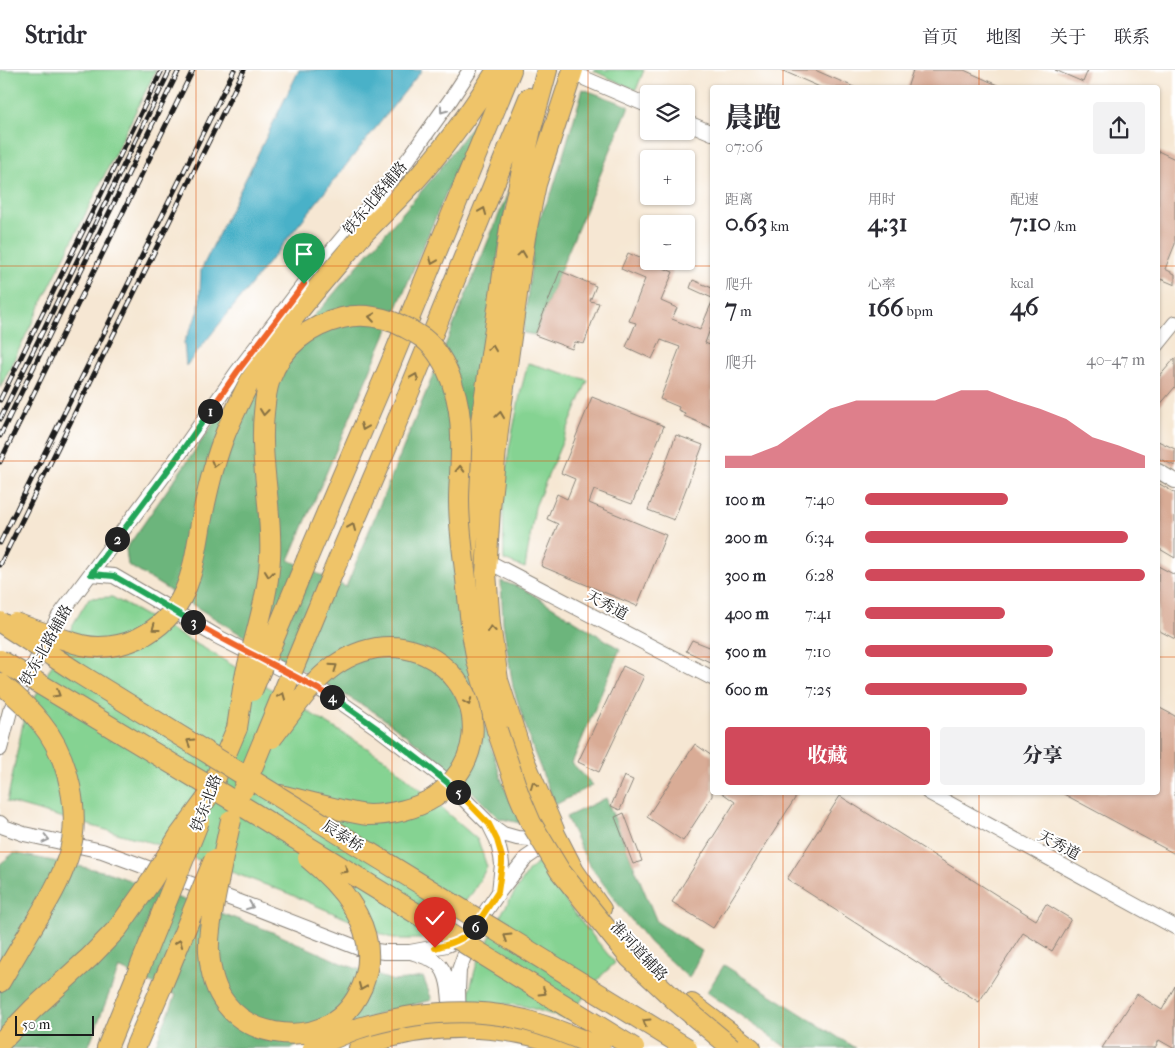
<!DOCTYPE html>
<html lang="zh">
<meta charset="utf-8">
<style>
:root{--surface:#fff;--page:#f2f2f3;--text:#2b2b33;--muted:#7c7c81;--line:#e1e1e2;--accent:#d1495b}
body{margin:0;font-family:"IM FELL French Canon","Noto Serif SC",serif;background:var(--page);color:var(--text);height:100vh;display:flex;flex-direction:column;font-size:19px;white-space:nowrap}
*{box-sizing:border-box;margin:0}
p{font-size:16px;color:var(--muted)}
.icon{flex:none;width:28px;height:28px;fill:none;stroke:currentColor;stroke-width:2;stroke-linecap:round;stroke-linejoin:round}
.map{position:relative;flex:1;overflow:hidden}
.side{position:absolute;left:710px;top:15px;width:450px;height:710px;display:flex;flex-direction:column;background:var(--surface);border-radius:5px;box-shadow:0 1px 4px #0004}
.side>*{flex:none}
.tools{position:absolute;left:640px;top:15px;display:grid;gap:10px}
.tools a{display:grid;place-items:center;width:55px;height:55px;border-radius:5px;background:var(--surface);box-shadow:0 1px 4px #0004;font-size:25px}
.scale{position:absolute;left:15px;bottom:12px;width:79px;box-sizing:border-box;padding-left:5px;border:2px solid #1c1c1c;border-top:0;font-size:14px;line-height:18px;white-space:nowrap;color:#1c1c1c;-webkit-text-stroke:4px #fff;paint-order:stroke}
.pin{position:absolute;display:grid;place-items:center;width:42px;height:42px;color:#fff;margin:-51px -21px;border-radius:50% 50% 50% 0;rotate:-45deg;box-shadow:0 0 5px #0007}
.pin .icon{rotate:45deg}
.km{position:absolute;width:25px;height:25px;margin:-12px;border-radius:50%;background:#222;color:#fff;font-size:14px;line-height:25px;text-align:center}
.round{display:grid;place-items:center;flex:none;width:52px;height:52px;border-radius:5px;background:var(--page)}
.headline{display:flex;align-items:center;justify-content:space-between;height:85px;padding:0 15px}
h1{font-size:28px;font-weight:800;line-height:38px}
.figures{display:grid;grid-template-columns:repeat(3,1fr);gap:8px;height:85px;padding:5px 15px}
.figures div{display:grid;align-content:center}
.figures b{font-size:25px;font-weight:800}
.figures small{font-size:14px;font-weight:400}
.figures p{font-size:14px}
.chart{height:140px;padding:10px 15px}
.chart p{display:flex;justify-content:space-between}
.chart svg{width:100%;height:90px;margin-top:5px;fill:var(--accent);opacity:.7}
.cta{display:flex;gap:10px;margin-top:auto;padding:10px 15px}
.cta a{flex:1;height:58px;border-radius:5px;background:var(--accent);color:#fff;font-size:20px;font-weight:800;line-height:58px;text-align:center}
.cta a+a{background:var(--page);color:var(--text)}
ul{padding:0 15px;list-style:none;font-size:16px}
li{display:grid;grid-template-columns:80px 60px 1fr;align-items:center;height:38px}
li i{height:12px;border-radius:6px;background:var(--accent)}
header{display:flex;align-items:center;gap:30px;box-sizing:border-box;height:70px;padding:0 25px;background:var(--surface);border-bottom:1px solid var(--line)}
header strong{font-size:24px}
nav{display:flex;gap:28px;margin-inline-start:auto;font-size:18px}
.map>svg:first-child{display:block}
.green{fill:#85d392;stroke:#507857}
.forest{fill:#6cb57c;stroke:#44684c}
.water{fill:#49b1c8;stroke:#326672}
.building{fill:#d9ac96}
.lines{fill:none;stroke-linecap:round;stroke-linejoin:round}
.minor-casing{stroke:#898278;stroke-width:16}
.major-casing{stroke:#898278;stroke-width:20}
.highway-casing{stroke:#898278;stroke-width:22}
.minor{stroke:#fff;stroke-width:14}
.major{stroke:#efc469;stroke-width:18}
.highway{stroke:#efc469;stroke-width:20}
.rail-casing{stroke:#1c1c1c;stroke-width:5}
.rail{stroke:#fff;stroke-width:3;stroke-dasharray:9;stroke-linecap:butt}
.highway-bridge-casing{stroke:#898278;stroke-width:22;stroke-linecap:butt}
.highway-bridge{stroke:#efc469;stroke-width:20}
.oneway{stroke:#999}
.oneway2{stroke:#867042}
.split-1-casing{stroke:#fff;stroke-width:10}
.split-2-casing{stroke:#fff;stroke-width:10}
.split-3-casing{stroke:#fff;stroke-width:10}
.split-4-casing{stroke:#fff;stroke-width:10}
.split-5-casing{stroke:#fff;stroke-width:10}
.split-6-casing{stroke:#fff;stroke-width:10}
.split-7-casing{stroke:#fff;stroke-width:10}
.split-1{stroke:#f0652b;stroke-width:6}
.split-2{stroke:#22a559;stroke-width:6}
.split-3{stroke:#22a559;stroke-width:6}
.split-4{stroke:#f0652b;stroke-width:6}
.split-5{stroke:#22a559;stroke-width:6}
.split-6{stroke:#f5b400;stroke-width:6}
.split-7{stroke:#f5b400;stroke-width:6}
.grid{fill:none;stroke:#de560d;stroke-width:1;stroke-opacity:0.55}
.labels{text-anchor:middle;dominant-baseline:central;stroke-width:4;stroke-linejoin:round;paint-order:stroke}
.street-label{font-size:15px;fill:#1c1c1c;stroke:#fff}
</style>
<header>
<strong>Stridr</strong>
<nav><a>首页</a><a>地图</a><a>关于</a><a>联系</a></nav>
</header>
<div class="map">
<svg width="1175" height="978" viewBox="0 0 1175 978">
<rect width="100%" height="100%" fill="#fff"/>
<filter id="ink" filterUnits="userSpaceOnUse"><feTurbulence type="fractalNoise" baseFrequency=".02" numOctaves="2"/><feDisplacementMap in="SourceGraphic" scale="10" xChannelSelector="R" yChannelSelector="G"/><feConvolveMatrix kernelMatrix="1 2 1 2 8 2 1 2 1" color-interpolation-filters="sRGB"/></filter>
<filter id="wash" filterUnits="userSpaceOnUse"><feTurbulence type="fractalNoise" baseFrequency=".0096" numOctaves="4" result="noise"/><feDisplacementMap in="SourceGraphic" scale="20" xChannelSelector="R" yChannelSelector="G"/><feGaussianBlur stdDeviation="1.12" result="paint"/><feColorMatrix in="noise" values="0 0 0 0 0 0 0 0 0 0 0 0 0 0 0 0 0 1.4 0 .05"/><feComposite in="paint" operator="in"/></filter>
<g filter="url(#wash)">
<rect width="100%" height="100%" fill="#f6e7d3"/>
<path class="green" d="M0,0H156L0,318Z
M594,0H644L636,20L594,1Z
M528,293L588,310L535,437L525,498L504,490L503,439L509,379L521,320Z
M112,527L209,581L385,689L478,770L487,797L473,822L434,869H393L285,822L156,774L7,732L24,648L75,551L89,528Z
M539,792L574,843L615,893L602,905L566,949L524,936L467,930L477,893L503,841L529,800Z"/>
<path class="forest" d="M583,19L629,36L560,201L535,265L523,263L536,155L552,122Z
M479,46L289,490L346,517L509,120L494,210L469,592L484,654L502,711L514,739L524,754L498,748L446,695L376,643L245,567L128,495L126,479L216,350L324,235L435,105Z
M501,511L524,519L620,579L572,693L593,715L555,735L534,682L513,617L503,553Z
M606,728L657,852L702,881L689,908L650,873L619,835L588,793L566,747Z
M14,783L107,802L270,861L346,895L394,911L423,907L432,930L388,941L291,978H154L176,925L119,898L88,978H0V794Z
M724,895L855,978H787L707,922Z"/>
<path class="water" d="M299,0H422L186,296L184,272L199,241L201,200Z"/>
<g id="blocks">
<path class="building" d="M781,0H815L856,18H822Z
M913,0H964L1004,18H907Z
M1055,0H1088L1083,12Z
M1158,81L1175,89V174L1165,199L1175,204V215L1161,209L1158,216Z
M628,183L673,202L661,231L677,238L672,249L700,260L712,232V254L705,273L712,276V358L684,346L685,343L678,340L679,337L660,329L680,277L661,270L652,289L626,277L636,253L629,251L645,209L621,199Z
M560,201L596,216L590,231L599,233L584,274L575,272L572,279L535,265Z
M693,210L712,218V228L690,218Z
M1175,288V317L1158,337V308Z
M592,327L664,356L632,434L594,420L589,433L666,465L637,536L541,496L558,454L547,449L557,424L567,429L575,409L561,403Z
M676,365L703,375L674,450L648,440Z
M1158,371L1175,379V396L1158,388Z
M1158,413L1175,423V488L1158,478Z
M1158,496L1175,505V569L1158,560Z
M692,570L712,578V593L686,581Z
M623,596L644,606L599,702L578,692Z
M1158,637L1175,646V784L1060,722H1158Z
M695,674L712,686V726L683,771L647,747Z
M624,706L633,710L620,740L611,736Z
M721,722H799L713,858L672,832L735,732Z
M840,726L1036,850L1046,834L1071,849L1052,881L1023,863L979,932L787,809Z
M624,743L642,791L633,794L615,747Z
M1175,916V978H1173L1159,970L1155,978H1102L1137,924L1162,940Z"/>
</g>
</g>
<g filter="url(#ink)">
<use href="#blocks" fill-opacity="0" stroke="#898278" stroke-width="1"/>
<g class="lines">
<defs>
<path id="minor" d="M572,3L649,36
M686,52L712,63
M1158,274L1175,253
M1158,401L1175,411
M487,491L712,608
M91,504L114,506L216,566L306,612L333,627L379,659L442,707L489,754L503,764L517,768L530,769L536,768L547,764
M0,679L10,641L59,546L174,392L237,302L304,214L409,88L451,29L470,0
M928,722L1175,857
M0,753L4,757L24,764L102,781L240,832L361,879L384,882H410L447,875L464,867L473,860L499,822L502,794L501,787L497,770L489,754
M499,822L526,788L551,771
M411,882C417,884 424,886 431,889C447,896 449,916 450,932
M459,951L458,920L459,900L471,867"/>
<path id="major" d="M554,760L575,801L602,839
M692,933L752,978
M358,978C427,953 500,952 568,978"/>
<path id="highway" d="M363,164C380,147 396,131 412,114C444,79 472,40 497,0
M307,489L390,295L511,0
M333,502L391,366L529,28
M497,660L477,591L472,563L465,500L476,385L511,151L531,59L547,0
M280,725C300,730 321,735 341,740C350,742 359,744 368,745C390,745 416,739 435,727
M207,728L237,658
M554,760L522,685L498,610L490,554L486,503L490,439L498,360L525,167L536,114L573,0
M0,912L24,871
M107,978L136,907
M135,978L161,918"/>
</defs>
<use href="#minor" class="minor-casing"/>
<use href="#major" class="major-casing"/>
<use href="#highway" class="highway-casing"/>
<use href="#minor" class="minor"/>
<use href="#major" class="major"/>
<use href="#highway" class="highway"/>
<defs>
<path id="rail" d="M0,330L162,0
M0,349L170,0
M0,366L179,0
M0,392L193,0
M0,473L234,0
M0,495L244,0"/>
</defs>
<use href="#rail" class="rail-casing"/>
<use href="#rail" class="rail"/>
<defs>
<path id="highway-bridge" d="M0,552L78,603L687,978
M15,553C32,559 49,565 66,570C76,574 88,577 99,577C112,577 128,573 139,568C188,544 193,501 201,453C207,422 214,391 226,362C235,342 244,320 256,301C287,251 326,208 363,164
M0,590L252,742L634,978
M0,613C15,625 29,638 41,653C69,687 82,745 68,787C58,818 40,844 24,871
M252,621L307,489
M237,658C240,640 242,621 246,603C255,565 268,528 270,488C273,440 259,392 264,343C265,332 266,320 270,309C282,276 309,256 342,248C363,243 386,247 406,258C412,261 417,264 423,268C450,289 461,334 461,367C462,388 459,409 459,430C459,454 462,477 465,500
M497,660L519,725L531,753L560,801L630,888L676,931L732,978
M272,668C290,645 311,612 334,596C432,529 528,657 435,727
M243,720L333,502
M231,750C225,776 220,802 215,828C212,845 208,863 209,881C210,899 215,920 226,934C249,964 298,972 330,954C345,946 355,933 362,917C383,865 347,820 308,788
M136,907L199,751
M161,918L214,790
M0,973L33,939L90,887L118,858L152,810L179,766L207,728
M313,978C330,970 348,961 366,956C417,942 473,937 525,950C550,957 576,967 600,978"/>
</defs>
<use href="#highway-bridge" class="highway-bridge-casing"/>
<use href="#highway-bridge" class="highway-bridge"/>
</g>
<defs><path id="oneway-chevron" d="M-2-3.5L2.5 0L-2 3.5" fill="none" stroke-width="1.6" stroke-linecap="round" stroke-linejoin="round" transform="scale(1.25)"/></defs>
<g class="oneway">
<use href="#oneway-chevron" transform="translate(443 40) rotate(126)"/>
<use href="#oneway-chevron" transform="translate(46 769) rotate(13)"/>
<use href="#oneway-chevron" transform="translate(250 836) rotate(22)"/>
</g>
<g class="oneway2">
<use href="#oneway-chevron" transform="translate(483 141) rotate(-68)"/>
<use href="#oneway-chevron" transform="translate(522 184) rotate(-82)"/>
<use href="#oneway-chevron" transform="translate(433 191) rotate(112)"/>
<use href="#oneway-chevron" transform="translate(372 247) rotate(-172)"/>
<use href="#oneway-chevron" transform="translate(492 278) rotate(-82)"/>
<use href="#oneway-chevron" transform="translate(415 307) rotate(-68)"/>
<use href="#oneway-chevron" transform="translate(264 342) rotate(96)"/>
<use href="#oneway-chevron" transform="translate(500 345) rotate(-82)"/>
<use href="#oneway-chevron" transform="translate(364 357) rotate(113)"/>
<use href="#oneway-chevron" transform="translate(215 394) rotate(105)"/>
<use href="#oneway-chevron" transform="translate(460 399) rotate(-88)"/>
<use href="#oneway-chevron" transform="translate(352 457) rotate(-67)"/>
<use href="#oneway-chevron" transform="translate(269 504) rotate(96)"/>
<use href="#oneway-chevron" transform="translate(155 558) rotate(144)"/>
<use href="#oneway-chevron" transform="translate(491 559) rotate(-97)"/>
<use href="#oneway-chevron" transform="translate(334 597) rotate(-35)"/>
<use href="#oneway-chevron" transform="translate(57 624) rotate(31)"/>
<use href="#oneway-chevron" transform="translate(282 626) rotate(-68)"/>
<use href="#oneway-chevron" transform="translate(468 632) rotate(69)"/>
<use href="#oneway-chevron" transform="translate(190 672) rotate(-148)"/>
<use href="#oneway-chevron" transform="translate(534 715) rotate(-112)"/>
<use href="#oneway-chevron" transform="translate(345 800) rotate(32)"/>
<use href="#oneway-chevron" transform="translate(507 867) rotate(-148)"/>
<use href="#oneway-chevron" transform="translate(179 873) rotate(-68)"/>
<use href="#oneway-chevron" transform="translate(362 917) rotate(113)"/>
<use href="#oneway-chevron" transform="translate(543 922) rotate(32)"/>
<use href="#oneway-chevron" transform="translate(646 952) rotate(-148)"/>
</g>
</g>
<g class="lines" filter="url(#ink)">
<defs>
<path id="split-1" d="M210,341L237,302L304,214"/>
<path id="split-2" d="M117,469L174,392L210,341"/>
<path id="split-3" d="M117,469L91,504L114,506L193,552"/>
<path id="split-4" d="M193,552C238,579 286,600 332,627"/>
<path id="split-5" d="M332,627C357,643 380,661 404,678C422,692 441,706 458,722"/>
<path id="split-6" d="M458,722L489,754L497,770L502,787V794L498,822L475,857"/>
<path id="split-7" d="M435,878C450,874 465,870 475,857"/>
</defs>
<use href="#split-1" class="split-1-casing"/>
<use href="#split-2" class="split-2-casing"/>
<use href="#split-3" class="split-3-casing"/>
<use href="#split-4" class="split-4-casing"/>
<use href="#split-5" class="split-5-casing"/>
<use href="#split-6" class="split-6-casing"/>
<use href="#split-7" class="split-7-casing"/>
<use href="#split-1" class="split-1"/>
<use href="#split-2" class="split-2"/>
<use href="#split-3" class="split-3"/>
<use href="#split-4" class="split-4"/>
<use href="#split-5" class="split-5"/>
<use href="#split-6" class="split-6"/>
<use href="#split-7" class="split-7"/>
</g>
<path class="grid" d="M196,0V978M392,0V978M588,0V978M783,0V18M979,0V18M0,196H712M1158,196H1175M0,391H712M1158,391H1175M0,587H712M1158,587H1175M783,722V978M979,722V978M0,782H1175"/>
<g class="labels">
<g class="street-label">
<text transform="translate(375 128) rotate(-50)">铁东北路辅路</text>
<text transform="translate(607 535) rotate(28)">天秀道</text>
<text transform="translate(46 575) rotate(-61)">铁东北路辅路</text>
<text transform="translate(206 733) rotate(-69)">铁东北路</text>
<text transform="translate(343 766) rotate(32)">辰泰桥</text>
<text transform="translate(1059 775) rotate(28)">天秀道</text>
<text transform="translate(639 881) rotate(47)">淮河道辅路</text>
</g>
</g>
</svg>
<div class="tools">
<a><svg class="icon" aria-label="layers" viewBox="0 0 24 24"><path d="M12 4l9 5-9 5-9-5zM3 14l9 5 9-5"/></svg></a>
<a>+</a>
<a>−</a>
</div>
<div class="scale">50 m</div>
<div class="pin" style="left:304px;top:214px;background:#1e9e55"><svg class="icon" aria-label="arrive" viewBox="0 0 24 24"><path d="M6 21V4h12l-3 4 3 4H6"/></svg></div>
<div class="pin" style="left:435px;top:878px;background:#d93025"><svg class="icon" aria-label="check" viewBox="0 0 24 24"><path d="M5 12l5 5 9-10"/></svg></div>
<b class="km" style="left:210px;top:341px">1</b>
<b class="km" style="left:117px;top:469px">2</b>
<b class="km" style="left:193px;top:552px">3</b>
<b class="km" style="left:332px;top:627px">4</b>
<b class="km" style="left:458px;top:722px">5</b>
<b class="km" style="left:475px;top:857px">6</b>
<section class="side">
<div class="headline"><div><h1>晨跑</h1><p>07:06</p></div><a class="round"><svg class="icon" aria-label="share" viewBox="0 0 24 24"><path d="M12 15V3M7 8l5-5 5 5M5 13v7h14v-7"/></svg></a></div>
<div class="figures">
<div><p>距离</p><b>0.63<small> km</small></b></div>
<div><p>用时</p><b>4:31</b></div>
<div><p>配速</p><b>7:10<small> /km</small></b></div>
</div>
<div class="figures">
<div><p>爬升</p><b>7<small> m</small></b></div>
<div><p>心率</p><b>166<small> bpm</small></b></div>
<div><p>kcal</p><b>46</b></div>
</div>
<div class="chart"><p><span>爬升</span>40–47 m</p>
<svg viewBox="0 0 160 44" preserveAspectRatio="none"><path d="M0 44V38L10 38L20 33L30 24L40 15L50 11L60 11L70 11L80 11L90 6L100 6L110 11L120 15L130 20L140 29L150 33L160 38V44z"/></svg>
</div>
<ul>
<li><b>100 m</b>7:40<i style="width:51%"></i></li>
<li><b>200 m</b>6:34<i style="width:94%"></i></li>
<li><b>300 m</b>6:28<i style="width:100%"></i></li>
<li><b>400 m</b>7:41<i style="width:50%"></i></li>
<li><b>500 m</b>7:10<i style="width:67%"></i></li>
<li><b>600 m</b>7:25<i style="width:58%"></i></li>
</ul>
<div class="cta"><a>收藏</a><a>分享</a></div>
</section>
</div>
